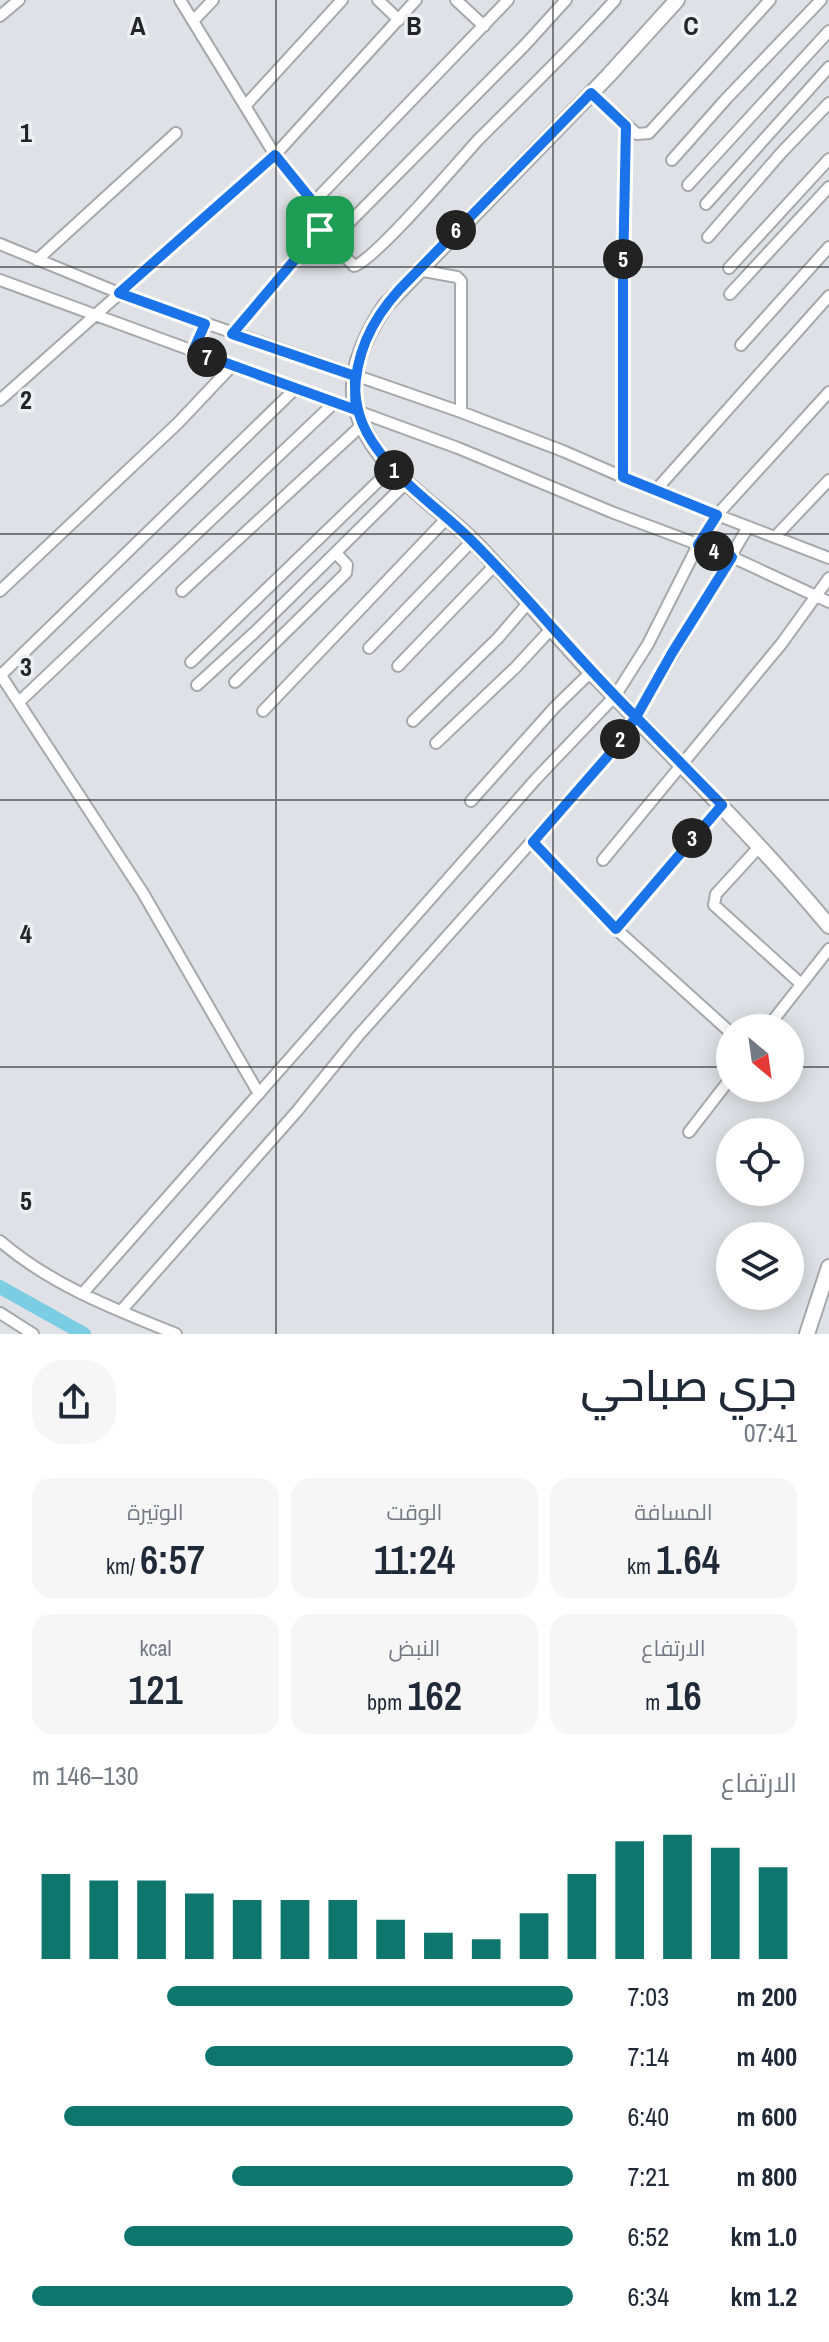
<!DOCTYPE html>
<html lang="ar">
<meta charset="utf-8">
<style>
:root{--surface:#fff;--page:#f6f6f7;--text:#1f2937;--muted:#747a83;--accent:#0f766e}
body{margin:0;font-family:"Archivo Narrow",Cairo,sans-serif;background:var(--page);color:var(--text);direction:rtl;height:100vh;display:flex;flex-direction:column;font-size:30px;white-space:nowrap}
*{box-sizing:border-box;margin:0}
p{font-size:26px;color:var(--muted)}
.icon{flex:none;width:44px;height:44px;fill:none;stroke:currentColor;stroke-width:2;stroke-linecap:round;stroke-linejoin:round}
.map{position:relative;height:1334px;overflow:hidden;direction:ltr}
.panel{display:flex;flex-direction:column;background:var(--surface);flex:1}
.panel>*{flex:none}
.needle{width:52px;rotate:151deg}
.fabs{position:absolute;left:716px;top:1014px;display:grid;gap:16px}
.fabs a{display:grid;place-items:center;width:88px;height:88px;border-radius:50%;background:var(--surface);box-shadow:0 4px 20px #0003;font-size:40px}
.pin{position:absolute;display:grid;place-items:center;width:68px;height:68px;color:#fff;margin:-34px;border-radius:16px;box-shadow:0 4px 12px #0006}
.km{position:absolute;width:40px;height:40px;margin:-20px;border-radius:50%;background:#222;color:#fff;font-size:22px;line-height:40px;text-align:center}
.round{display:grid;place-items:center;flex:none;width:84px;height:84px;border-radius:32px;background:var(--page)}
.summary{display:flex;align-items:center;justify-content:space-between;height:136px;padding:0 32px}
h1{font-size:44px;font-weight:600;line-height:60px}
.metrics{display:grid;grid-template-columns:repeat(3,1fr);gap:12px;height:136px;padding:8px 32px}
.metrics div{display:grid;align-content:center;border-radius:20px;background:var(--page);text-align:center}
.metrics b{font-size:40px;font-weight:600}
.metrics small{font-size:22px;font-weight:400}
.metrics p{font-size:22px}
.chart{height:224px;padding:16px 32px}
.chart p{display:flex;justify-content:space-between}
.chart svg{width:100%;height:144px;margin-top:8px;stroke:var(--accent);stroke-width:6}
ul{padding:0 32px;list-style:none;font-size:26px}
li{display:grid;grid-template-columns:128px 96px 1fr;align-items:center;height:60px}
li i{height:20px;border-radius:10px;background:var(--accent)}
.map>svg:first-child{display:block}
.lines{fill:none;stroke-linecap:round;stroke-linejoin:round}
.canal{stroke:#7acde3;stroke-width:14}
.street-casing{stroke:#a6a8ac;stroke-width:14}
.secondary-casing{stroke:#a6a8ac;stroke-width:18}
.street{stroke:#fff;stroke-width:10}
.secondary{stroke:#fff;stroke-width:14}
.route-casing{stroke:#fff;stroke-width:16}
.route{stroke:#1a73e8;stroke-width:10}
.grid{fill:none;stroke:#242426;stroke-width:2;stroke-opacity:0.55}
.grid-label{font-size:26px;text-anchor:middle;font-weight:bold;fill:#242426;stroke:#edeff3;stroke-width:7;stroke-linejoin:round;paint-order:stroke}
</style>
<div class="map">
<svg width="829" height="1334" viewBox="0 0 829 1334">
<rect width="100%" height="100%" fill="#e0e1e6"/>
<g class="lines">
<path class="canal" d="M0,1287L84,1334"/>
<defs>
<path id="street" d="M180,0L275,155L313,202
M378,0L399,20
M456,0L484,26
M508,0L308,208L309,218L354,266C374,261 458,162 478,140C524,94 571,49 615,0
M0,16L19,0
M194,20L213,0
M591,93L637,134L649,133L770,0
M245,106L342,0
M672,160L726,99L821,0
M688,185L829,31
M706,204L829,67
M708,237L782,152L829,103
M331,241L525,45L566,0
M0,244L119,293L461,412L563,451L655,491L829,558
M37,260L176,133
M729,268L829,159
M418,270L457,277L461,281V412
M0,280L458,448L614,513L732,557L829,602
M730,294L829,187
M232,334L320,230
M741,345L829,247
M193,351L205,324
M0,400L275,155L416,0
M623,477V273L626,126
M655,491L829,296
M775,537L829,480
M0,591L178,423L231,367
M182,591L362,425
M369,648L472,541
M191,662L392,468
M398,666L495,565
M0,674L143,893L259,1094
M1,675L295,389
M235,682L346,573L347,565L336,553
M197,685L255,632L406,483
M19,702L334,403
M263,711L447,518
M413,721L498,638L529,602
M436,743L516,667L552,628
M471,801L555,707L591,672
M533,842L616,929L730,1032
M760,846L716,894L714,905L801,984
M603,860L782,643L829,578
M616,929L722,805
M767,1028L829,949
M689,1132L730,1079
M0,1241C51,1285 114,1309 176,1334
M83,1293L536,779L615,696L648,644L698,545L717,515L829,392
M121,1311L298,1110L358,1036L608,756L636,717L748,527
M0,1313L33,1334"/>
<path id="secondary" d="M677,0L609,75L385,306C365,336 345,377 358,414C377,471 435,503 475,543C516,585 552,632 593,674C673,757 755,837 829,926
M807,1334L829,1267"/>
</defs>
<use href="#street" class="street-casing"/>
<use href="#secondary" class="secondary-casing"/>
<use href="#street" class="street"/>
<use href="#secondary" class="secondary"/>
</g>
<g class="lines">
<defs>
<path id="route" d="M320,230L232,334L355,376C354,405 360,426 378,450C404,487 443,511 474,543C530,599 579,661 636,717L608,756L533,842L616,929L722,805L636,717L672,653L732,557L698,545L717,515L623,477V273L626,126L591,93L399,290C368,324 351,364 356,410L193,351L205,324L119,293L275,155L313,202L308,215L320,230"/>
</defs>
<use href="#route" class="route-casing"/>
<use href="#route" class="route"/>
</g>
<path class="grid" d="M276,0V1334M553,0V1334M0,267H829M0,534H829M0,800H829M0,1067H730M790,1067H829"/>
<g class="grid-label">
<text x="138" y="35">A</text>
<text x="414" y="35">B</text>
<text x="691" y="35">C</text>
<text x="26" y="142">1</text>
<text x="26" y="409">2</text>
<text x="26" y="676">3</text>
<text x="26" y="943">4</text>
<text x="26" y="1210">5</text>
</g>
</svg>
<div class="fabs">
<a><svg class="needle" viewBox="-14 -14 28 28"><path d="M0-13l5 13h-10z" fill="#e53935"/><path d="M0 13l5-13h-10z" fill="#747a83"/></svg></a>
<a><svg class="icon" aria-label="locate" viewBox="0 0 24 24"><circle cx="12" cy="12" r="6"/><path d="M12 2v4M12 18v4M2 12h4M18 12h4"/></svg></a>
<a><svg class="icon" aria-label="layers" viewBox="0 0 24 24"><path d="M12 4l9 5-9 5-9-5zM3 14l9 5 9-5"/></svg></a>
</div>
<div class="pin" style="left:320px;top:230px;background:#1e9e55"><svg class="icon" aria-label="arrive" viewBox="0 0 24 24"><path d="M6 21V4h12l-3 4 3 4H6"/></svg></div>
<b class="km" style="left:394px;top:470px">1</b>
<b class="km" style="left:620px;top:739px">2</b>
<b class="km" style="left:692px;top:838px">3</b>
<b class="km" style="left:714px;top:551px">4</b>
<b class="km" style="left:623px;top:259px">5</b>
<b class="km" style="left:456px;top:230px">6</b>
<b class="km" style="left:207px;top:357px">7</b>
</div>
<section class="panel">
<div class="summary"><div><h1>جري صباحي</h1><p>07:41</p></div><a class="round"><svg class="icon" aria-label="share" viewBox="0 0 24 24"><path d="M12 15V3M7 8l5-5 5 5M5 13v7h14v-7"/></svg></a></div>
<div class="metrics">
<div><p>المسافة</p><b>1.64<small> km</small></b></div>
<div><p>الوقت</p><b>11:24</b></div>
<div><p>الوتيرة</p><b>6:57<small> /km</small></b></div>
</div>
<div class="metrics">
<div><p>الارتفاع</p><b>16<small> m</small></b></div>
<div><p>النبض</p><b>162<small> bpm</small></b></div>
<div><p>kcal</p><b>121</b></div>
</div>
<div class="chart"><p><span>الارتفاع</span>130–146 m</p>
<svg viewBox="0 0 160 44" preserveAspectRatio="none"><path d="M5 44V18M15 44V20M25 44V20M35 44V24M45 44V26M55 44V26M65 44V26M75 44V32M85 44V36M95 44V38M105 44V30M115 44V18M125 44V8M135 44V6M145 44V10M155 44V16"/></svg>
</div>
<ul>
<li><b>200 m</b>7:03<i style="width:75%"></i></li>
<li><b>400 m</b>7:14<i style="width:68%"></i></li>
<li><b>600 m</b>6:40<i style="width:94%"></i></li>
<li><b>800 m</b>7:21<i style="width:63%"></i></li>
<li><b>1.0 km</b>6:52<i style="width:83%"></i></li>
<li><b>1.2 km</b>6:34<i style="width:100%"></i></li>
</ul>
</section>
